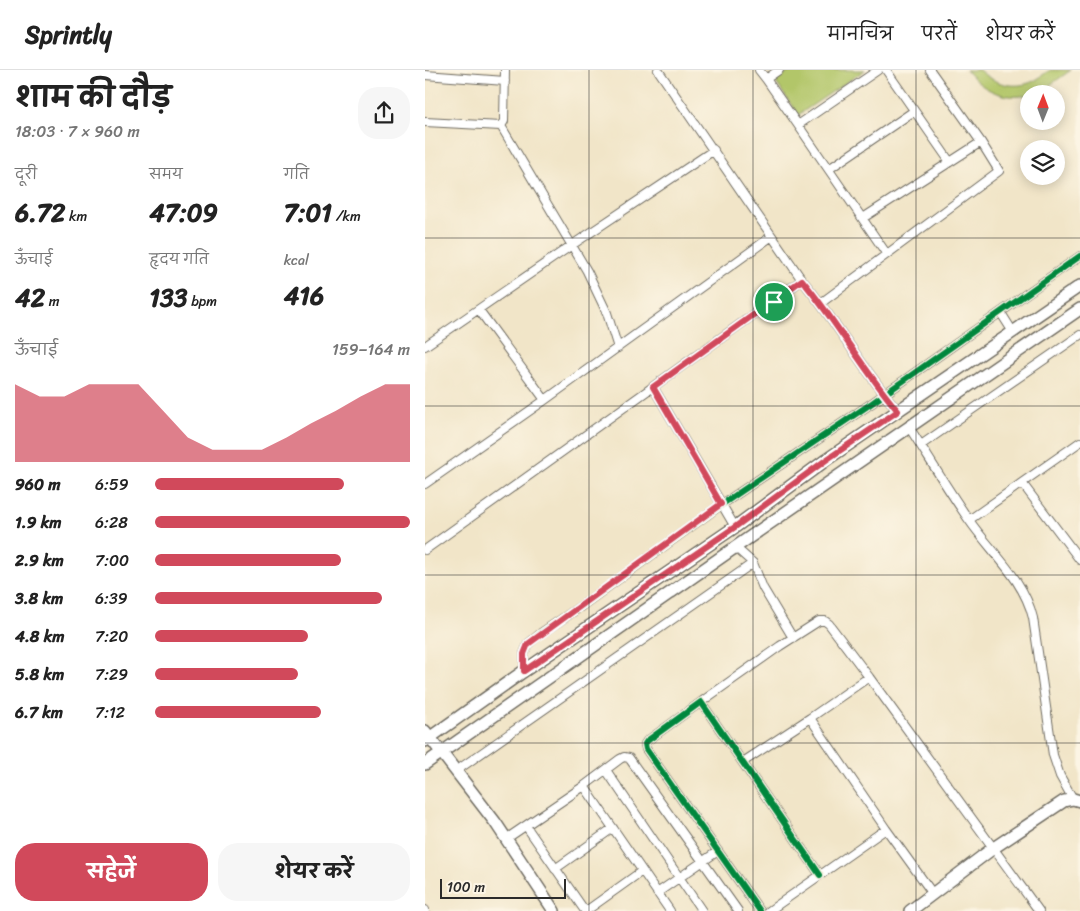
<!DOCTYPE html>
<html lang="hi">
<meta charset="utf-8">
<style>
:root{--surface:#fff;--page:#f6f6f6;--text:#222;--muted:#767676;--line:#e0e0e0;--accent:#d1495b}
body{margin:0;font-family:Sriracha,"Playpen Sans Deva",sans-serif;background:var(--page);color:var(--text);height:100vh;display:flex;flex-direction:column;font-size:19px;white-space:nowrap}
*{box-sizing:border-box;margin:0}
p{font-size:16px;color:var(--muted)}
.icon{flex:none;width:28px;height:28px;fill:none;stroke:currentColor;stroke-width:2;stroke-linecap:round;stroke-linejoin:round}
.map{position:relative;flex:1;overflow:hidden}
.drawer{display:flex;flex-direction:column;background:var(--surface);width:425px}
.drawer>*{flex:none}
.needle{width:32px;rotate:1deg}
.tools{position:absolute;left:595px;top:15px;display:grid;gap:10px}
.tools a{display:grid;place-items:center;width:45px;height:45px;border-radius:50%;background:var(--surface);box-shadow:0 2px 12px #0003;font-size:25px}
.scale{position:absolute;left:15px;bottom:12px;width:126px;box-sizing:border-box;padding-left:5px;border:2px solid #2b2b2b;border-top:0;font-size:14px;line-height:18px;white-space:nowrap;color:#2b2b2b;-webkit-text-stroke:4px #fcf5e5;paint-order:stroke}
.pin{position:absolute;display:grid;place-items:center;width:42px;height:42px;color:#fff;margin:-21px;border:2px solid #fff;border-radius:50%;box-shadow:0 1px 5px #0007}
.round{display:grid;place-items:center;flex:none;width:52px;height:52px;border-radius:20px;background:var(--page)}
.overview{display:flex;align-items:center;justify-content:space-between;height:85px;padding:0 15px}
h1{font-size:28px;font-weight:700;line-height:38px}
.stats{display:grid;grid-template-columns:repeat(3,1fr);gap:8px;height:85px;padding:5px 15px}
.stats div{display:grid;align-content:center}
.stats b{font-size:25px;font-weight:700}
.stats small{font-size:14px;font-weight:400}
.stats p{font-size:14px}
.chart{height:140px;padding:10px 15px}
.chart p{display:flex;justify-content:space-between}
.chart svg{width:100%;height:90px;margin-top:5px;fill:var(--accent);opacity:.7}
.cta{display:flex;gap:10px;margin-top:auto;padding:10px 15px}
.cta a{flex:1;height:58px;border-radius:20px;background:var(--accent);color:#fff;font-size:20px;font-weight:700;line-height:58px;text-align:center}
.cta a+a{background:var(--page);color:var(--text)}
ul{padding:0 15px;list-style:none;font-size:16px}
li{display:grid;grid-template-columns:80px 60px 1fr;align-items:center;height:38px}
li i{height:12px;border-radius:6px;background:var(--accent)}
header{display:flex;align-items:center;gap:30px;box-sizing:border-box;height:70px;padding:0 25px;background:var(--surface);border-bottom:1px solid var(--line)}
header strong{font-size:24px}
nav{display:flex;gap:28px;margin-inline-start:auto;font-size:18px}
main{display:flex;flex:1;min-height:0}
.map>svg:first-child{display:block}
.green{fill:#b2c669;stroke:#6e784a}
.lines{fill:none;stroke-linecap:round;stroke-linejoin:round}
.street-casing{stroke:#706c62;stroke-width:10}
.secondary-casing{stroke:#706c62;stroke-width:14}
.street{stroke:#fff;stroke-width:8}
.secondary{stroke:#fff;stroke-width:11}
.cycleway-casing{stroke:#fcf5e5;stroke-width:9}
.cycleway{stroke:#00873e;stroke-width:6}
.route-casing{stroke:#fff;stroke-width:10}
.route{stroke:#d1495b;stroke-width:6}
.grid{fill:none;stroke:#2b2b2b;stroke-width:1;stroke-opacity:0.55}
</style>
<header>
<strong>Sprintly</strong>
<nav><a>मानचित्र</a><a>परतें</a><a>शेयर करें</a></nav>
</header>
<main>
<section class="drawer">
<div class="overview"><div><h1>शाम की दौड़</h1><p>18:03 · 7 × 960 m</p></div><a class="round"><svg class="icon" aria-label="share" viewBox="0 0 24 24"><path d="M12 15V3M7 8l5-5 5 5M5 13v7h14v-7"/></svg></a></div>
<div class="stats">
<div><p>दूरी</p><b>6.72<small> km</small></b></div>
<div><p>समय</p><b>47:09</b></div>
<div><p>गति</p><b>7:01<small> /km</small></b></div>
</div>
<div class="stats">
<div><p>ऊँचाई</p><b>42<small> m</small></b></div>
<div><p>हृदय गति</p><b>133<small> bpm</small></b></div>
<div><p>kcal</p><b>416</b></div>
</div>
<div class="chart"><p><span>ऊँचाई</span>159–164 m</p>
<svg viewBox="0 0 160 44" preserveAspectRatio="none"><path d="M0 44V6L10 12L20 12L30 6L40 6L50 6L60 19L70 32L80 38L90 38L100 38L110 32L120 25L130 19L140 12L150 6L160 6V44z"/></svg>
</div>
<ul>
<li><b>960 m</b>6:59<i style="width:74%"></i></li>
<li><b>1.9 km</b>6:28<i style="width:100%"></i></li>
<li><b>2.9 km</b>7:00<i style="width:73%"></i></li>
<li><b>3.8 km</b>6:39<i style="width:89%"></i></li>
<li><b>4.8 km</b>7:20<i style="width:60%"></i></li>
<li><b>5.8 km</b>7:29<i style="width:56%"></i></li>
<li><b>6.7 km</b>7:12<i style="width:65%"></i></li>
</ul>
<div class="cta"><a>सहेजें</a><a>शेयर करें</a></div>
</section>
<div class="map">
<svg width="655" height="841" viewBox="0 0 655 841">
<rect width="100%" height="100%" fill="#fcf5e5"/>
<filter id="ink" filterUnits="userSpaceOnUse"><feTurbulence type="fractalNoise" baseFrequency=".02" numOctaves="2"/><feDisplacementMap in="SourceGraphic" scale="10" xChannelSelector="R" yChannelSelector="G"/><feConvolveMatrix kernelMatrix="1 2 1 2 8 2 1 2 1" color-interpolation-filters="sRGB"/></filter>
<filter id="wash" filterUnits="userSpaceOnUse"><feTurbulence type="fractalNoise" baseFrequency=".0096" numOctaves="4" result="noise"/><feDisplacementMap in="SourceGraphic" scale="20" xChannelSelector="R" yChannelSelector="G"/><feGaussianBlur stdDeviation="1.12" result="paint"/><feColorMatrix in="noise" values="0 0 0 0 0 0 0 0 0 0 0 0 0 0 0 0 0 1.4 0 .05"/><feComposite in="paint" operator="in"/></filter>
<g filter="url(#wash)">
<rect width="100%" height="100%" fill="#f1e5c8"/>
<path class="green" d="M367,0H440L373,45L350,11Z
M541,0H554C569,14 590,20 609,11C615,8 620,2 626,0C631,0 640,0 646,0C636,7 627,14 617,20C590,34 559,24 541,0Z"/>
</g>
<g filter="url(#ink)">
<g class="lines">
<defs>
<path id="street" d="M233,0L377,210C412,252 438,300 473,341
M334,0L341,9L354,0
M461,0L525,92
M0,5L80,11
M341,9L373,55L453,0
M0,52L76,56
M373,55L461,183
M76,56L162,201L182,243L193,278
M76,56L79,51L80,0
M404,99L489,41
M438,148L556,72
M396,233L574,101L556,72L505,0
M54,240L120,330
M576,243L588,262
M0,276L147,175L289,80
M228,317L310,457
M484,357C504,388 523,420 544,450C566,482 599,509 608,548L628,685L635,706L648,729
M496,375L655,265
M597,413L655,490
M0,414L120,330L347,166
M544,450L655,372
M310,477L328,493L338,518L368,568
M0,480L377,210
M99,601V584L103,574L116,563L158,535L296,435L447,333L655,186
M276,632L355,576L394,551H400L404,554L444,607
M385,648L461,759L508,824
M318,692L385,648L444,607L614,841
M181,700L277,841
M31,701L328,493
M159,716L195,689L199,687L204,688L313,841
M101,756L160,841
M81,769L159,716L245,841
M130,799L188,758
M232,823L293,781
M0,840V841
M161,841L217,801
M335,841L221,679L220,674L222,671L276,632L395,805
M344,841L461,759"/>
<path id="secondary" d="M0,661L70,752L129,841
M0,671L99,601L310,457L401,390L655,216
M0,694L325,467L655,239
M485,841L567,779L639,731L648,729L655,731"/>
</defs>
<use href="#street" class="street-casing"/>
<use href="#secondary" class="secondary-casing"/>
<use href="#street" class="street"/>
<use href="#secondary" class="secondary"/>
<defs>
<path id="cycleway" d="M99,601V584L103,574L116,563L158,535L296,435L447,333L655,186
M335,841L221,679L220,674L222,671L276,632L395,805"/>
</defs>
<use href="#cycleway" class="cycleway-casing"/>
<use href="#cycleway" class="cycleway"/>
</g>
</g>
<g class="lines" filter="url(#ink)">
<defs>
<path id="route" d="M377,210C412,252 438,300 473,341L401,390L310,457L99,601V584L103,574L296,434L228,317Z"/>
</defs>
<use href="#route" class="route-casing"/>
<use href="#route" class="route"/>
</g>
<path class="grid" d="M164,0V841M328,0V841M491,0V841M0,168H655M0,336H655M0,505H655M0,673H655"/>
</svg>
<div class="tools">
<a><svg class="needle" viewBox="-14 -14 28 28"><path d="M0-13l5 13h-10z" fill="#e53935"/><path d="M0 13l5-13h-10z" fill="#767676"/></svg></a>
<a><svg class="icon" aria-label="layers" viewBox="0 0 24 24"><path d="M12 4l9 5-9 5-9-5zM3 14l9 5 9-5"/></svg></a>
</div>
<div class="scale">100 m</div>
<div class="pin" style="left:349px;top:232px;background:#1e9e55"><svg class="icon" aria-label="arrive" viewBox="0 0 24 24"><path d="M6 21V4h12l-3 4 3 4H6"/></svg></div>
</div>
</main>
